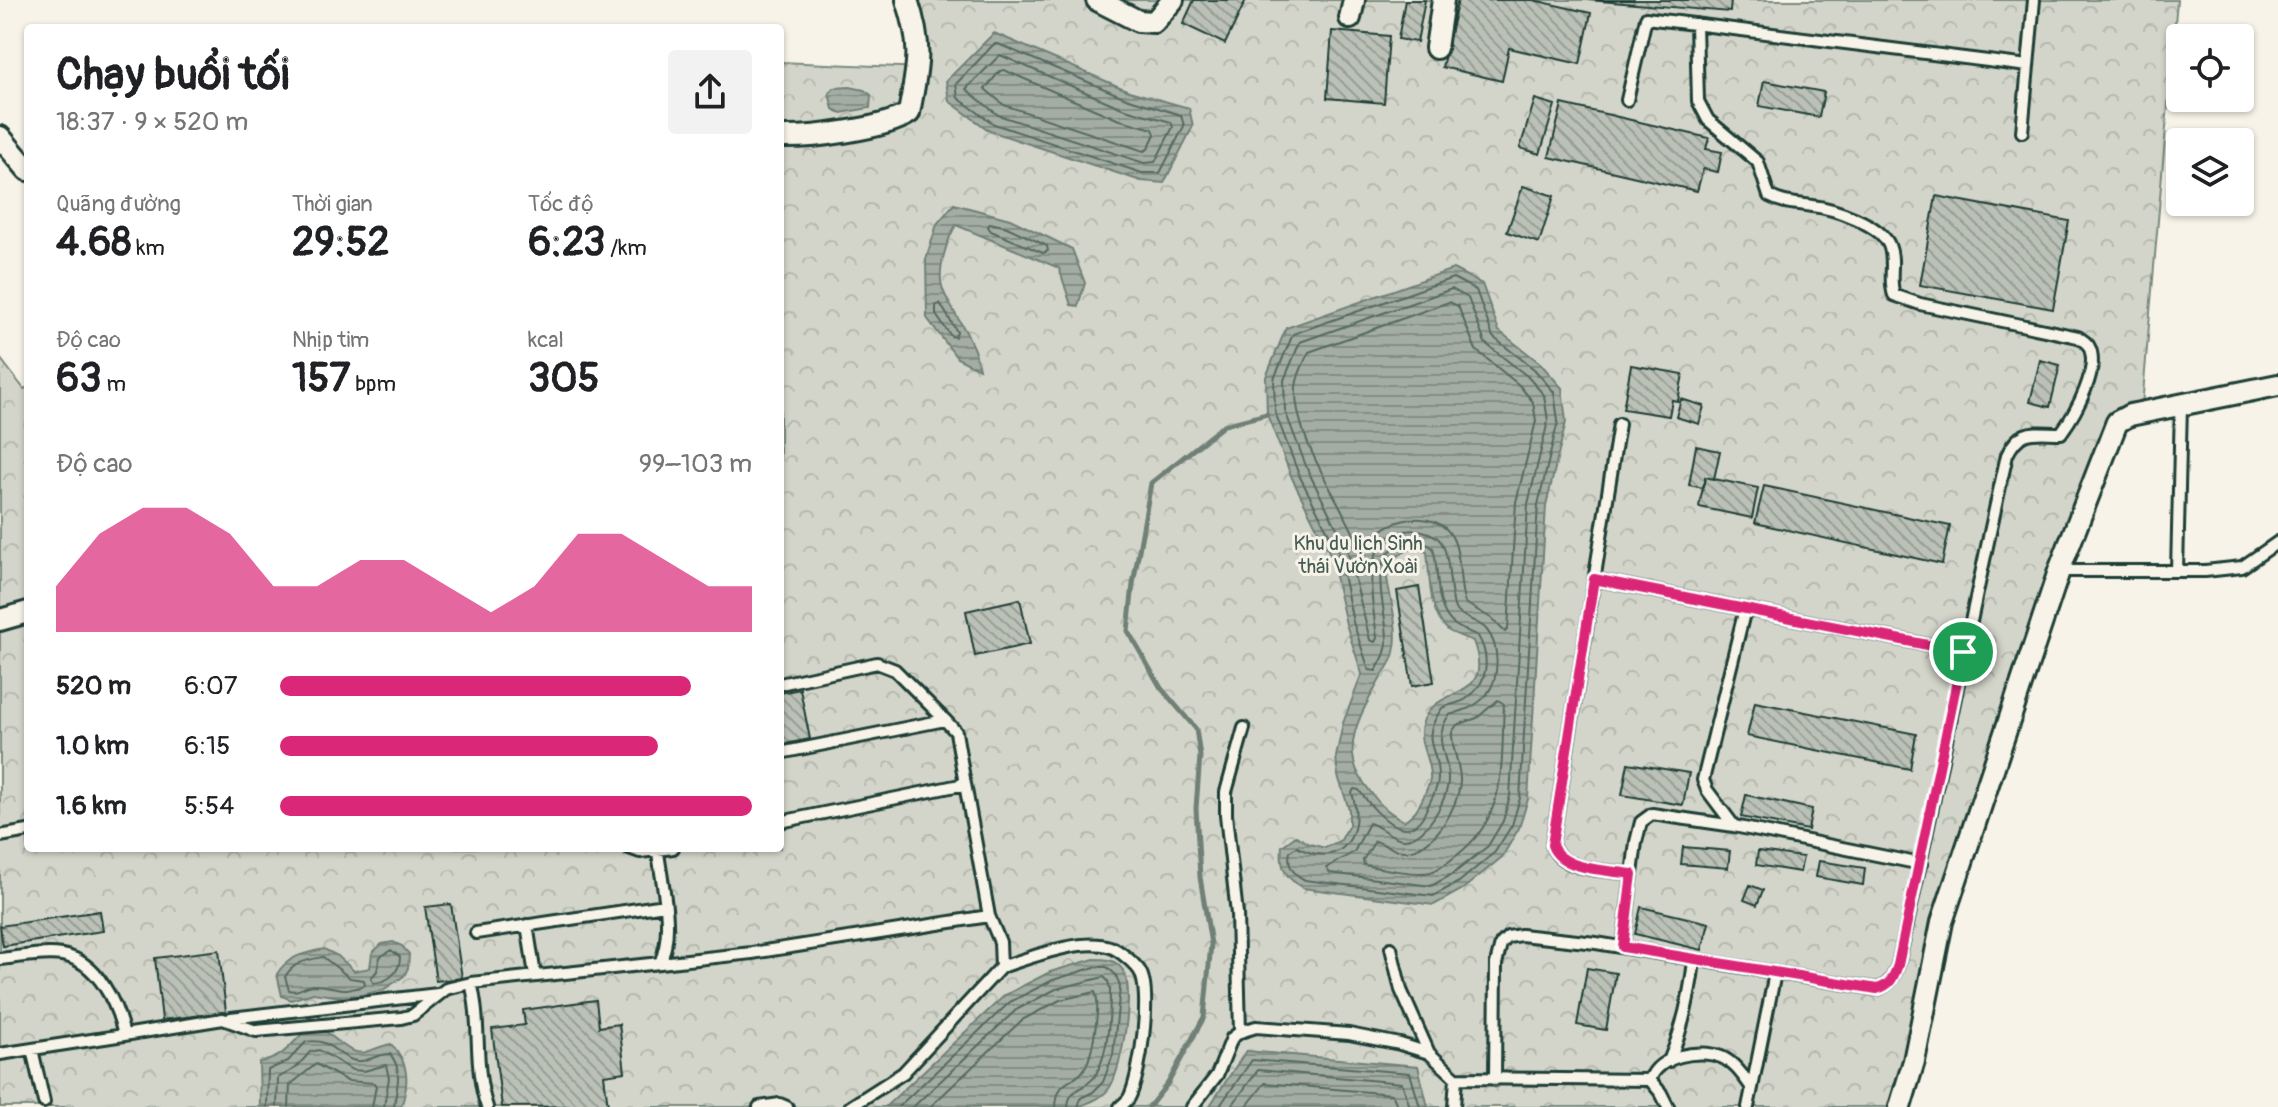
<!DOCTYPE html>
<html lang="vi">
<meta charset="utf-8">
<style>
:root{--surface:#fff;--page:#f2f2f2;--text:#202124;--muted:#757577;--accent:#db2777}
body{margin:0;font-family:Pangolin,sans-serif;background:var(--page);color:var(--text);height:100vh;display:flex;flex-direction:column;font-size:30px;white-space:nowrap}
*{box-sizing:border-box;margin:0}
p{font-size:26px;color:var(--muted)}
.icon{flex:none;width:44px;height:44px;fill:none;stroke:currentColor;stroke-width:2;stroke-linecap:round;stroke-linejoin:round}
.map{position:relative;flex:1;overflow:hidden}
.panel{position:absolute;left:24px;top:24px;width:760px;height:828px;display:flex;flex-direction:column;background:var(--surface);border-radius:8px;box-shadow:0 2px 6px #0004}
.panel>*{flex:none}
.controls{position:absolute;left:2166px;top:24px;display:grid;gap:16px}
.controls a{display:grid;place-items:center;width:88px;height:88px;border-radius:8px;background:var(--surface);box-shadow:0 2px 6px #0004;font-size:40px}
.pin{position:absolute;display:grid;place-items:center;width:68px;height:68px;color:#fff;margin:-34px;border:4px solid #fff;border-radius:50%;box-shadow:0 2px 8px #0007}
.round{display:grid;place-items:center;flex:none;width:84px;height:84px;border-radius:8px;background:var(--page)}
.overview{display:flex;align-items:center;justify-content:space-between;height:136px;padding:0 32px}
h1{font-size:44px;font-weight:700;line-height:60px}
.stats{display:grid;grid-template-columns:repeat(3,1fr);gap:12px;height:136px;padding:8px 32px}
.stats div{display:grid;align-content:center}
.stats b{font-size:40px;font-weight:700}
.stats small{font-size:22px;font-weight:400}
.stats p{font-size:22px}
.chart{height:224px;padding:16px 32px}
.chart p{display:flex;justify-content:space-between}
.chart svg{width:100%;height:144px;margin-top:8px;fill:var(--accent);opacity:.7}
ul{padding:0 32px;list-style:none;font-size:26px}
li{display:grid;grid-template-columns:128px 96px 1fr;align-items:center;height:60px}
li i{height:20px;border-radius:10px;background:var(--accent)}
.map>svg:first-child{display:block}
.forest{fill:url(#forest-crowns);stroke:#79897f;stroke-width:2}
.water{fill:url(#water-rules);stroke:#6f8077;stroke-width:2;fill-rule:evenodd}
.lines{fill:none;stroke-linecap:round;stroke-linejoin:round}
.shore{stroke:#546a60;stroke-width:2}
.stream{stroke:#6f8077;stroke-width:5}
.building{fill:url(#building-back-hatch);stroke:#1f3d34;stroke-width:2}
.service-casing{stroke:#1f3d34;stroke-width:16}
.minor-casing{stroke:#1f3d34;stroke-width:26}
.service{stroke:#f7f3e8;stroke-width:10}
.minor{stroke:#f7f3e8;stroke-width:20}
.route-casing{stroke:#fff;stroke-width:16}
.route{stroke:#db2777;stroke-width:10}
.labels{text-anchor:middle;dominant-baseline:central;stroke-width:6;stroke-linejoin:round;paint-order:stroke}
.park-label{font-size:20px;fill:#435b52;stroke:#f7f3e8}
</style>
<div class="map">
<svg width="2278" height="1107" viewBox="0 0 2278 1107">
<defs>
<pattern id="forest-crowns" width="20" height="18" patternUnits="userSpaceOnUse" patternTransform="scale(2)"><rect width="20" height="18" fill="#d3d5ca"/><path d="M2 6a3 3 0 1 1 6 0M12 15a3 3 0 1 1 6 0" fill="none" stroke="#b5b8ae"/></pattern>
<pattern id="water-rules" width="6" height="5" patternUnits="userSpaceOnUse" patternTransform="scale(2)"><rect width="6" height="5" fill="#a4ada3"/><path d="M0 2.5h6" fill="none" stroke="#858e86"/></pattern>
<pattern id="building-back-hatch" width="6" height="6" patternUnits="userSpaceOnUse" patternTransform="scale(2)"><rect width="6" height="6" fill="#bbc1b6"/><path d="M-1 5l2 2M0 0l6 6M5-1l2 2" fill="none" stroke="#979e95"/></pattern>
</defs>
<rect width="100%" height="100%" fill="#f7f3e8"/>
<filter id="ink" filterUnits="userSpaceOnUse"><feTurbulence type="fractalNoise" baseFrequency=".0125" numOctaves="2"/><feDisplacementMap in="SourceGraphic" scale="16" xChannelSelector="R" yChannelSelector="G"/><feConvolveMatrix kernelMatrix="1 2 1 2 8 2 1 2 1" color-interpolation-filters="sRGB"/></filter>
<g filter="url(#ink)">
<path class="forest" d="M915,0H2177L2142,406L2112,418L1924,982L1893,1107H0V358L24,389L28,387V848H780V62L923,68Z"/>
<path class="water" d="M994,33L1129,91L1189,108L1193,126L1164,183L1141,181L990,131L949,101L946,81Z
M850,87L864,90L871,95L870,108L841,113L833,109L829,93L834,88Z
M954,204L1010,219L1072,249L1085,283L1078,306L1071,305L1059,268L956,225C947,240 936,272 943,290C955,319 973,334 979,369L957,358L927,318L926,260L937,224Z
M1453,269L1482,284L1499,331L1540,363L1562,388L1566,422L1546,506L1528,799L1519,828L1502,857L1463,889L1434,905L1303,888C1284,877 1280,867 1282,846L1296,836L1310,844L1325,848L1341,840L1349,825V809L1338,776L1336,757L1343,723L1362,674L1346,624L1330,554L1292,478L1267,414L1266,377L1286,328ZM1415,548L1427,552C1430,577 1428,614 1449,631C1456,635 1466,638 1473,641C1497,705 1433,682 1422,725C1417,744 1432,762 1430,780C1429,785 1425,793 1423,798C1418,809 1414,814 1404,821C1383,809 1378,803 1364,783C1337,746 1364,709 1383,674C1387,668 1393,660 1394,652C1400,630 1390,600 1387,578C1390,561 1399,552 1415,548Z
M393,942L402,946L409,954L408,968L404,976L383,990L348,998L313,993L291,1000L282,996L277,974C288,956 304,953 324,949L338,956L354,971L370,968L372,953L382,944Z
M1094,959C1105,959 1115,959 1122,969C1136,986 1122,1069 1110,1087C1103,1098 1090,1102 1078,1107H885L1005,995L1050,972Z
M325,1031C336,1039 351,1056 366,1052C375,1049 382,1046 391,1044C410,1063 409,1084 401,1107H260L259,1062C280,1060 288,1048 302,1034Z
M1246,1051L1418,1066L1428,1107H1209Z"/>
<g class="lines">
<path class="shore" d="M994,44H998L1126,98L1181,115L1184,126L1160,173H1142L994,124L958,98L956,84Z
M1000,55L1122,108L1171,122L1173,127L1155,162L1144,163L998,115L966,89Z
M1004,70L1117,119L1153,129L1155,134L1148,149L1144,151L1004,105L985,89L1000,71Z
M990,223L1007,227L1047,246L1048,251L1043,253L991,231L988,227Z
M1453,278L1476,290L1493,337L1534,369L1554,392L1558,421L1538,505L1520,798L1512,825L1495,852L1459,882L1433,896L1305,880C1292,873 1287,866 1290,851L1297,847C1342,871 1365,834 1352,793L1354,789L1359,790C1374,811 1409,853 1427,808C1431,800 1438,788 1438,779C1439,746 1418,743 1442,708C1449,704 1459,704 1466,699C1488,684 1491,658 1478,636C1471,632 1462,630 1455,625C1433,609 1440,571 1433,548C1424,541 1414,539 1403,543C1363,559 1388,610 1387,641C1387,653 1381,661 1376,671L1369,670L1353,622L1338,551L1299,475L1275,412L1274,379L1293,334Z
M1452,289L1468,298L1485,343L1527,376L1544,395L1548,421L1528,504L1510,796L1503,821L1488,846L1453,874L1431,886L1330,873L1326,868L1354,852L1369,823C1380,826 1390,837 1402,839C1425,841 1448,800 1448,780C1449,753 1431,742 1449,715C1463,711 1477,707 1487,694C1500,678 1500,645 1486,629C1477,620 1463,619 1455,609C1448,591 1451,557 1441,542C1436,534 1423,530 1414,530C1355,533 1373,601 1377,638L1375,642L1370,640L1347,548L1308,471L1285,411L1284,380L1300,342Z
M1449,302L1458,306L1476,350L1519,385L1533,402L1536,421L1516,502L1508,629L1505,632L1491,618L1465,603C1458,584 1462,560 1454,541C1442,512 1403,515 1382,530C1374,534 1370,542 1365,549L1360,548C1342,501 1293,439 1296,387C1297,375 1304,362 1309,352Z
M940,303L957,332L955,337L951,336L936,315V306Z
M1498,700L1504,704C1501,759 1508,813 1462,851C1452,859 1443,868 1431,872C1419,876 1378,868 1364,865L1363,860L1375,841C1385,844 1394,851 1405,851C1434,850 1458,808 1460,782C1461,765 1451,749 1452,732L1457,725L1477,718Z
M391,950L400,957C400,973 388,982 373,983L371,978L377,971L380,957Z
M323,957L350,978L364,980L365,985C346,994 333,985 313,985C303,986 299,993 289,990L285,977C293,962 307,960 323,957Z
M267,1107L268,1070L288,1061L306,1042C331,1038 331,1052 352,1060C366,1065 377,1053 390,1054C404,1071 396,1088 394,1107
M277,1107L278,1078L296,1068L310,1052L319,1050L352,1070L364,1071L386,1065L389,1078L384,1107
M289,1107L290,1085L316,1064L347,1081L374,1083L376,1086L372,1107
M898,1107L1010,1002L1053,980L1095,967H1107L1116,975L1120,987L1113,1055L1103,1082L1093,1092L1081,1098L1078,1107
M913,1107L1016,1010L1056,989L1104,977L1108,981L1110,989C1110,1015 1109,1053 1095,1076C1086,1090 1069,1086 1068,1107
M930,1107L1022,1020L1060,1000L1095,992C1101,1004 1093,1054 1085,1068C1076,1085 1057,1076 1056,1107
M1219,1107L1252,1060L1410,1073L1420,1107
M1231,1107L1258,1070L1402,1083L1410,1107
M1246,1107L1265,1083L1392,1094L1398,1107"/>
<path class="stream" d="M1149,1107L1168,1083L1204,1017L1211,944L1200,877L1196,808L1200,756L1196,729L1161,688L1128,631L1133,584L1151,483L1224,425L1267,414"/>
</g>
<path class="building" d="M1194,0H1246L1225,44L1183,24Z
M1405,0H1425L1417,42L1398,39Z
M1458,0H1533L1591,13L1580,64L1509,48L1502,81L1442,67Z
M1588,0H1731L1730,12Z
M1332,31L1389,36L1384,103L1327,98Z
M1764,81L1824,92L1819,117L1759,106Z
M1535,99L1555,105L1540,154L1520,148Z
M1562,104L1709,138L1706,149L1722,152L1718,172L1703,169L1697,191L1549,157Z
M1523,186L1554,196L1539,243L1507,232Z
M1936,196L2069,221L2053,309L1920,285Z
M2040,360L2060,365L2050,407L2030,402Z
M1631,365L1683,374L1678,401L1672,400L1669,416L1623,409Z
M1681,399L1704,406L1699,424L1676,417Z
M1696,446L1720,451L1714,479L1705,477L1703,488L1689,485Z
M1705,477L1758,488L1752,518L1699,507Z
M1764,486L1950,526L1942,564L1755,523Z
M1419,587L1434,682L1412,686L1397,591Z
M1020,599L1030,644L975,656L966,611Z
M800,689L810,739L780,745V693Z
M1755,702L1916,734L1910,769L1747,736Z
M1628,763L1689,773L1683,805L1622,795Z
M1746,795L1812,809L1808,830L1741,817Z
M1683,847L1730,851L1728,868L1681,864Z
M1758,851L1803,857L1800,872L1756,865Z
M1819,861L1865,868L1863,885L1816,877Z
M1750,885L1763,890L1757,905L1744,900Z
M451,904L462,978L436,981L425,907Z
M1641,907L1709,923L1702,950L1635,934Z
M100,911L103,931L3,946L0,926Z
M219,950L226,1012L162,1020L155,958Z
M1587,968L1616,973L1606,1030L1577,1025Z
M596,1000L599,1027L619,1024L625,1072L604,1075L608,1106L502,1107L492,1029L525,1025L523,1010Z"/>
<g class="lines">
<defs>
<path id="service" d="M1627,100L1646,18L2028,66
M2022,132L2034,0
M1619,424L1552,845C1561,872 1609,870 1632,874
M2059,571H2205L2242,567L2278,542
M2177,571L2181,405
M1594,579L1963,652
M780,684L877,663L895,670L945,720
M780,753L945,720L956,732L965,784L780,822
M1734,826L1707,790L1703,780L1745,609
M0,836L28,831
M629,848L640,852L673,848
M527,925L535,975
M476,933L665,905
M1623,947L1636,842L1641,822L1652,814L1734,826L1921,864
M1391,948L1401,990L1429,1053
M0,959C20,957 43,952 62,955C98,961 117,1004 124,1035L223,1019L256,1031L401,1018L413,1015L446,989L471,983
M660,963L752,953L989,916
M1001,967C1030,958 1081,937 1110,947C1118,949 1134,963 1139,970C1153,989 1140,1078 1129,1098C1128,1100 1122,1105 1120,1107
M231,1018L438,994
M1240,1032L1237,914L1226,815V792L1244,728
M32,1049L44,1102
M0,1054L124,1035
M1669,1061C1683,1028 1690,996 1694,961
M1495,1080L1496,964L1501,944L1508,937L1521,935L1596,943L1877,989C1890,985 1893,978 1898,965C1936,795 1969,624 2007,455C2020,427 2034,433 2061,433C2075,414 2102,367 2088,345C2085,341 2081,339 2078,337L1920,304L1894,295C1888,279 1896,262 1889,245C1880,224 1833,208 1812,206C1795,203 1784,204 1769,196L1758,162L1708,120L1698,101L1696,24
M1650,1080C1658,1056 1699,1048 1721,1057C1734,1062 1744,1077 1752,1088L1748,1107
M1752,1088L1775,973
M487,1107C473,1066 482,1024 471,983L660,963C675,930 662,886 658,852
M759,1107L780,1104L787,1107
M850,1107L903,1073L1001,967L1000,942L989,916L965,784
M1192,1107L1217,1075L1232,1038L1240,1032L1256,1027L1349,1034L1400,1044L1429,1053L1456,1078L1650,1080L1661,1093L1668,1107
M1454,1107L1456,1078"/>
<path id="minor" d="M1097,0L1138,21L1154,22L1173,0
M1350,18L1354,0
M1436,48L1443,0
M0,137L28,170
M780,137C811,138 885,129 909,113C918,65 923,48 907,0
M0,620L28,612
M1900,1107L1914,1061L1942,922L2059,571L2117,422L2130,415L2278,385"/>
</defs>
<use href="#service" class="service-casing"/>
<use href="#minor" class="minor-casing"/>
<use href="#service" class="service"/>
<use href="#minor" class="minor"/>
</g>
</g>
<g class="lines" filter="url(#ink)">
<defs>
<path id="route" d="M1594,579L1963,652L1898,965C1893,978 1891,985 1877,989L1623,947L1632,874C1609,870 1561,871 1552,845Z"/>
</defs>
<use href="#route" class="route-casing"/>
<use href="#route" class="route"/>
</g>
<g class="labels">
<g class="park-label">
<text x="1358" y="543">Khu du lịch Sinh<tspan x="1358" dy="23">thái Vườn Xoài</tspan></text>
</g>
</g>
</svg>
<div class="controls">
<a><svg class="icon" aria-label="locate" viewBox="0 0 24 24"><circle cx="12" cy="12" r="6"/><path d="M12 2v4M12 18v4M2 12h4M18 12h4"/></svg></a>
<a><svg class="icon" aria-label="layers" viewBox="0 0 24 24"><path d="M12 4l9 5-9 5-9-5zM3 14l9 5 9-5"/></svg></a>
</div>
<div class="pin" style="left:1963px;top:652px;background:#1e9e55"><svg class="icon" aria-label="arrive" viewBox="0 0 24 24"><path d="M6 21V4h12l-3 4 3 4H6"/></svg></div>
<section class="panel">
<div class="overview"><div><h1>Chạy buổi tối</h1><p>18:37 · 9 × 520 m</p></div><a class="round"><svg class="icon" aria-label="share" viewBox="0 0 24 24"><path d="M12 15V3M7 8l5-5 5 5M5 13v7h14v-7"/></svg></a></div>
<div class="stats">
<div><p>Quãng đường</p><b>4.68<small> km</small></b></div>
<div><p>Thời gian</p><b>29:52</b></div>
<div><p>Tốc độ</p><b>6:23<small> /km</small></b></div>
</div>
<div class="stats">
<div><p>Độ cao</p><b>63<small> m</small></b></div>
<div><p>Nhịp tim</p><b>157<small> bpm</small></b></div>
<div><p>kcal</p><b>305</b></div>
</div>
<div class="chart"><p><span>Độ cao</span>99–103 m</p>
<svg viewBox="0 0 160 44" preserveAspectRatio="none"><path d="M0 44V30L10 14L20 6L30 6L40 14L50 30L60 30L70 22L80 22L90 30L100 38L110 30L120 14L130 14L140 22L150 30L160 30V44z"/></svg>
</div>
<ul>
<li><b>520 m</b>6:07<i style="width:87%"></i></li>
<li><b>1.0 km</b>6:15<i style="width:80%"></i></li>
<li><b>1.6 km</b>5:54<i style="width:100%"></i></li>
</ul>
</section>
</div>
